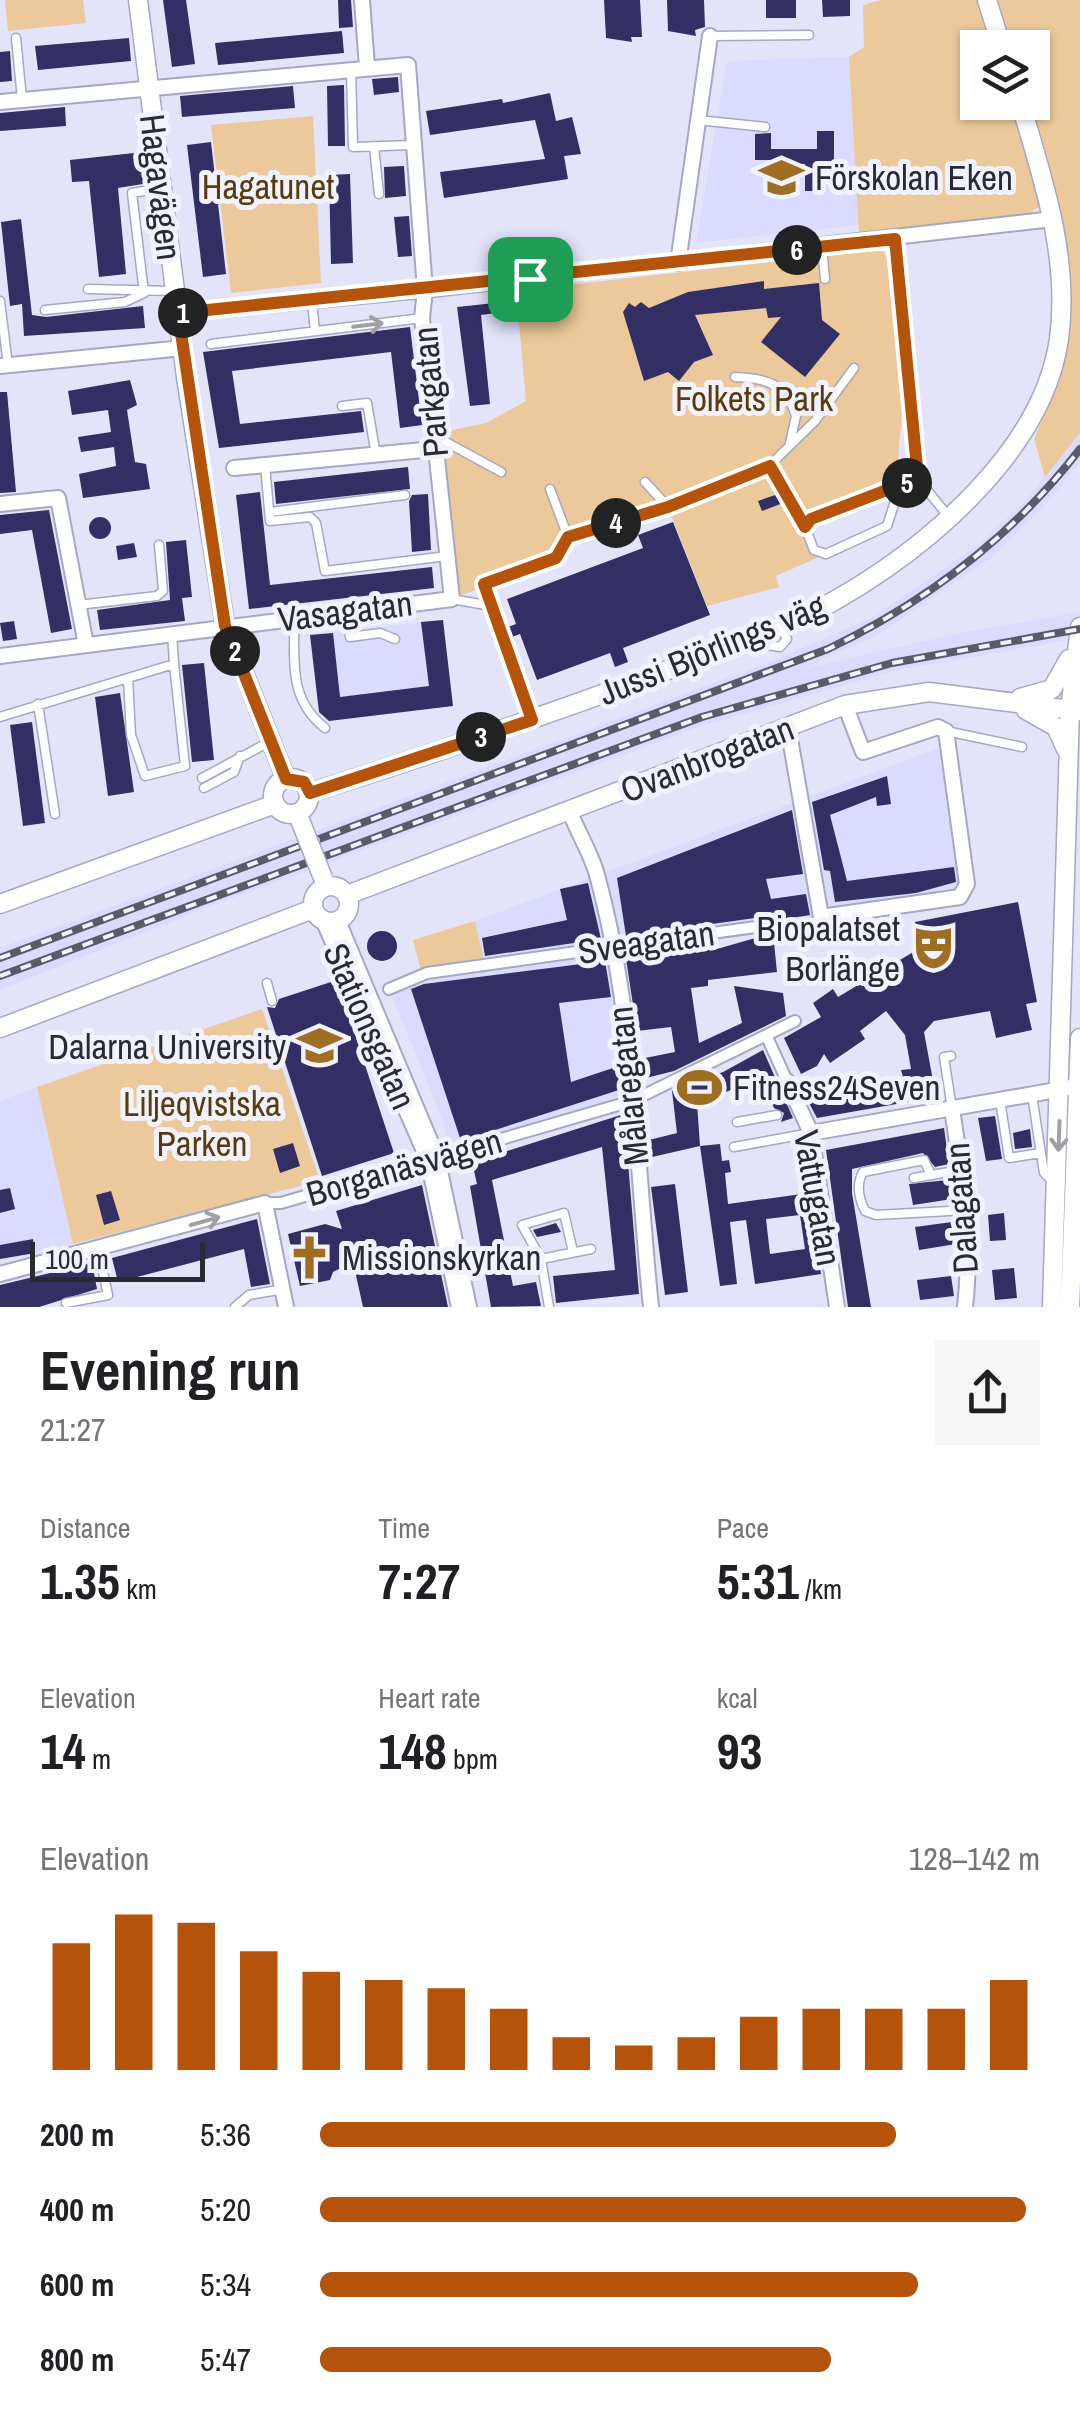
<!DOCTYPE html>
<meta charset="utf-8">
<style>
:root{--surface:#fff;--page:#f6f6f6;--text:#202124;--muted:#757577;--accent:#b45309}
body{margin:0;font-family:"Archivo Narrow",sans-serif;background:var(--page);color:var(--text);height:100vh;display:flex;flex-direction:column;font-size:38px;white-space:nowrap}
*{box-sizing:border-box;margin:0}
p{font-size:32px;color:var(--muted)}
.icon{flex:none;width:55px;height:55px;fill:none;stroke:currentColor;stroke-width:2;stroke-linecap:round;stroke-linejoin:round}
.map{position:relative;height:1307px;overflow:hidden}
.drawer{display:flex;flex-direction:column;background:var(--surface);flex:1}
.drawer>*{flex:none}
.controls{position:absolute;left:960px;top:30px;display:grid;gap:20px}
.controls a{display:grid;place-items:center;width:90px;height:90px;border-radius:0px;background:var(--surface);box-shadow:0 2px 8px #0004;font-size:50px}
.scale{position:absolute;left:30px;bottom:25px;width:175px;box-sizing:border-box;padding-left:10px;border:5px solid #2a2a34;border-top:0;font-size:28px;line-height:35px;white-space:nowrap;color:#2a2a34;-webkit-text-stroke:8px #f2f2fe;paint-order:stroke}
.pin{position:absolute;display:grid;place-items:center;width:85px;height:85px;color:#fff;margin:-42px;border-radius:20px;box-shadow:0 5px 15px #0006}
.km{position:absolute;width:50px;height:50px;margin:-25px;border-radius:50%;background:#222;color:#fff;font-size:28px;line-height:50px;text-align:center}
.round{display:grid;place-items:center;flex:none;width:105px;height:105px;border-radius:0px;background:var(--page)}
.head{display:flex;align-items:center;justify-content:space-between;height:170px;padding:0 40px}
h1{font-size:55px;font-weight:700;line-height:75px}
.stats{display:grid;grid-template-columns:repeat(3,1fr);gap:15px;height:170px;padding:10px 40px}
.stats div{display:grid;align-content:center}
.stats b{font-size:50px;font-weight:700}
.stats small{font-size:28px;font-weight:400}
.stats p{font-size:28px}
.chart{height:280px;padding:20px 40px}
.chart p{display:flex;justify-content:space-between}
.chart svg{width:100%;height:180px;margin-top:10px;stroke:var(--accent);stroke-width:6}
ul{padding:0 40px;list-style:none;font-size:32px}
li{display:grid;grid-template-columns:160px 120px 1fr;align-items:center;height:75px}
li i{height:25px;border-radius:12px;background:var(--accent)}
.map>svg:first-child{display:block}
.built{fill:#dbdbff}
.green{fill:#ebc99a}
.building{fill:#332e63;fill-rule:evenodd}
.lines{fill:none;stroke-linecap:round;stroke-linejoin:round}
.service-casing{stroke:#a6a7c1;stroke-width:11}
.pedestrian-casing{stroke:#a6a7c1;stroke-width:14}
.minor-casing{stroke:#a6a7c1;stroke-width:18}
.tertiary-casing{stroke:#a6a7c1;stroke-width:21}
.service{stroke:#fff;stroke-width:8}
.pedestrian{stroke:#fff;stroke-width:10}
.minor{stroke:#fff;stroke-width:14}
.tertiary{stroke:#fff;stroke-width:18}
.rail-casing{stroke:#5a5b68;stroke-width:8}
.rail{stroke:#f2f2fe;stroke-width:4;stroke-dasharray:11;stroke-linecap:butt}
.tertiary-bridge-casing{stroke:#a6a7c1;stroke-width:21;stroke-linecap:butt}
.tertiary-bridge{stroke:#fff;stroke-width:18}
.oneway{stroke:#9f9fa4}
.route-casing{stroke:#fff;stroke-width:20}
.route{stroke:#b45309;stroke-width:12}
.labels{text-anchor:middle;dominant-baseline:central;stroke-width:10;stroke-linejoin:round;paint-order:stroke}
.poi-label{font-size:35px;fill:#2a2a34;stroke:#f2f2fe;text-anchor:start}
.park-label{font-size:35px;fill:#583c0c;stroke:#f2f2fe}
.street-label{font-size:35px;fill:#2a2a34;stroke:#f2f2fe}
</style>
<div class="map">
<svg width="1080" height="1307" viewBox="0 0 1080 1307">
<rect width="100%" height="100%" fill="#e3e4fa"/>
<path class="built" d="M849,57L859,225L696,243L727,61Z
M1080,433V463L1039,512L992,557L881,633L802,669L969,631L1080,612V638L894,671L705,725L221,902L0,990V948L773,661L873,617L981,543L1026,500Z
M443,620L453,706L320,722L310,635Z
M947,745L967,884L960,897L820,922L612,946L632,1101L448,1154L444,1124L389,989L427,973L484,965L475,921Z
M37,1087L73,1244L0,1261V1101Z"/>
<path class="green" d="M5,0H83L86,23L8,31Z
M881,0H983L999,47L978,48V102L1017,103L1043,183L1038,208L1023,217L859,233L849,57L864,47L863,5Z
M996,0H1080V433L1045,477L1034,439L1062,373L1071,280L1054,187L1027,103L1032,102V48L1010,47Z
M313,116L321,283L231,293L211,125Z
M876,250L884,252L887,261C892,308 899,354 902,401C904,429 892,460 903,484L811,519L805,527L814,550L826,554L776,576L779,587L707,606L668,507L568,537L555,559L452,599L433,434L486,423L526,401L519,322L505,292Z
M475,921L485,965L422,975L413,940Z
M262,1009L320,1181L73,1244L37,1087Z"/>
<path class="building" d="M163,0H186L195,64L172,67Z
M338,0H351L353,27L339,28Z
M604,0H640L642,37H631L632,42L606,38Z
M667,0H704L705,27L695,30L696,36L668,31Z
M766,0H796V18H766Z
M822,0H850V16L823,17Z
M342,31L344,53L218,65L215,43Z
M129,38L131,61L38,70L35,46Z
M10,51L12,81L0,82V52Z
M398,77L399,92L374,95L372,79Z
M344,85L345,146H328L327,86Z
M293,86L295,108L182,117L180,96Z
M550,93L556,121L572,117L581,154L564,156L568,179L444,198L440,172L545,159L535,120L430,135L426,111L502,99L503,103Z
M65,107L66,126L0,131V113Z
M817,131H834V161H820V191H805V164H785V193L771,192V160H755V134L771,133V149H817Z
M211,142L226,274L203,277L187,145Z
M143,152L149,183L118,188L126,274L99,277L89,181L72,182L70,160Z
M404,166L406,196L385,198L384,167Z
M350,174L353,263L331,264L329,175Z
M409,216L412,256L398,257L394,217Z
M21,219L32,315L46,317L143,306L145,328L24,336L22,304L10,306L1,222Z
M764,281V289L819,283L822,320L840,334L805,377L761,342L781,317L768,318L766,308L695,315L713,355L694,362L679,381L668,372L644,381L623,312L629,303L635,307L641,302L649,308L688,292Z
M495,303L496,313L481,315L490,404L470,406L457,307Z
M410,327L422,425L400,428L391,352L232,371L240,424L361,411L364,432L219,448L203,352Z
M130,380L137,405L127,410L135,462L146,464L150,489L83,498L79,474L116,466L114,447L81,452L78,437L111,432L108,410L72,415L68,391Z
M0,392H7L16,492L0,493Z
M408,467L410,489L276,504L274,482Z
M260,492L270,585L432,567L434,588L249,609L236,495Z
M428,494L431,550L412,552L409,501L412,495Z
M778,494L783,503L762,511L758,501Z
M49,510L72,629L51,633L32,530L0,534V515Z
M89 528a11 11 0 1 1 22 0a11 11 0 1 1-22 0Z
M673,522L710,615L623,648L628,662L615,667L610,653L537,680L520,634L512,637L508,627L516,624L507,599L643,548L638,535Z
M186,540L192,597L182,598L185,621L100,630L97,610L170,600L166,542Z
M134,543L137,557L118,560L116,546Z
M443,620L453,706L329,721L319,712L310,635L333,633L340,697L429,686L421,622Z
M14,621L17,639L3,641L0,623Z
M204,663L214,760L192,762L182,665Z
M120,693L134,792L108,796L95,697Z
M32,722L45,823L23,826L10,725Z
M887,776L891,804L877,806L876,797L830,815L847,881L954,867L956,882L916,893L835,902L830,871L824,870L812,802Z
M792,810L803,874L766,879L771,899L806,894L810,915L785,919L776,915L626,936L617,878Z
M588,883L601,939L485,956L482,938L567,920L560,889Z
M1018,902L1037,1002L1026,1004L1032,1030L996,1038L990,1011L934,1021L924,1032L936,1097L817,1118L809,1103L903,1077L901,1070L911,1069L905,1035L886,1011L860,1031L865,1039L830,1063L824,1054L817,1066L801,1074L784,1038L821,1017L813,1003L833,989L838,997L920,948L915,922Z
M367 946a15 15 0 1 1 30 0a15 15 0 1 1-30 0Z
M773,933L777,972L708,980V986L691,988L699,1043L742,1023L734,986L783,993L786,1016L674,1071L642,1079L640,1059L675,1052L671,1027L637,1031L626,959L717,949Z
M605,961L611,997L559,1003L571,1082L619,1066L622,1089L461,1141L411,989L424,984Z
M337,980L394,1153L322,1176L267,1007L275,1008L279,999Z
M228,1036L245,1047L238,1057L221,1045Z
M763,1050L793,1118L781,1122L784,1113L774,1108L758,1072L731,1090L697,1103L700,1146L720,1144L722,1161L729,1160L731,1172L725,1173L728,1204L809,1193L821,1274L755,1284L746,1220L730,1222L737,1284L720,1286L700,1146L652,1157L649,1140L677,1133L672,1091L723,1072ZM800,1215L805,1249L770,1254L766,1219Z
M624,1114L639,1294L556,1303L553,1276L615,1270L602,1147L492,1180L513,1286L536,1282L541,1306L491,1307L470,1186L477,1184L472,1162Z
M995,1116L1002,1159L986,1161L978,1118Z
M944,1128L949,1164L935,1167L923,1153L852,1169V1193L871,1307H848L826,1150Z
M1030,1129L1032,1147L1015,1149L1013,1133Z
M293,1143L300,1166L280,1173L273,1149Z
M948,1180L952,1199L913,1205L909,1184Z
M675,1184L688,1292L665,1295L651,1187Z
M422,1185L448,1307H363L353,1262L333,1272L330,1280L300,1286L288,1234L325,1224L342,1229L336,1211Z
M10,1188L15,1209L0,1213V1190Z
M111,1191L120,1220L104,1225L96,1195Z
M1004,1213L1006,1240L990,1241L988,1215Z
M257,1219L270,1284L251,1287L244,1249L118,1282L112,1258Z
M952,1222L956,1244L919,1250L915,1227Z
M556,1223L561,1232L537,1237L533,1230Z
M33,1239L35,1253L0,1259V1245Z
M92,1263L97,1289L39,1307H0V1285Z
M1014,1268L1017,1298L995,1300L992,1270Z
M951,1276L954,1296L920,1300L917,1280Z"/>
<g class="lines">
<defs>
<path id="service" d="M710,36L809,35
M16,38L22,99
M351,69L353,147L414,145
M698,120L765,127
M374,147L379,194
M895,239L917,478L949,517
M822,247L825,279
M88,289L175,291
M144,293L132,193L161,188
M0,301L8,365
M312,301L315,331
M45,310L125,302L144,293
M211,344L422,318
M735,377C766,378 787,384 796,416L790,443
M342,406L367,403L376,455
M435,436L501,472
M265,465L270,521L310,517L316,523L325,571L447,556
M770,465L805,527
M645,482L668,507
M900,486L887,526L826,554L814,550L805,527L811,519L917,478
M550,489L568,537
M270,512L405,495
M452,599L491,606
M78,605L157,596L163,591L159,545
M347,611L350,637L380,633L395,639
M294,619C295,662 288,699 325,728
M754,643L780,647L787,639L780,627
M128,678L131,735L145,776L185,766L174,664
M38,704L55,814
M0,717L174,664L172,632
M532,720L484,584L555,559L568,537L668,507L770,465L815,421L854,368
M946,731L1022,747
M202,778L271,741
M204,788L234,772L240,756
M267,983L272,1001
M951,1056L944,1057L952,1109
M1032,1095L1044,1173L1054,1182
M796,1100L836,1082
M1000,1100L1009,1158L1041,1153
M737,1122L777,1115
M734,1147L811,1133
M962,1170L931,1175L924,1160L863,1172C856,1184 859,1199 865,1211L876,1215L968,1210
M914,1178L931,1175
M541,1259L522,1225L564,1213L573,1252
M66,1303L108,1295L98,1249
M235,1307L249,1295L284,1289
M549,1307L541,1259L591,1249"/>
<path id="pedestrian" d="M389,989L427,973L777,924L781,929L820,922L821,917
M767,1037L787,1081
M265,1203H281L632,1101L795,1021"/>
<path id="minor" d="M362,0L367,67
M0,102L408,65L425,290L422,318L452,599L0,656
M678,263L710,36
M178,313L425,290L1053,219
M0,366L183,348
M234,468L434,449
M0,504L58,498L86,645
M788,727L821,917L960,897L967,884L946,731L938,727L863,752L845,705
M570,812C578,833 591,853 597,875C635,1014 636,1164 651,1307
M323,920L428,1160L459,1307
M338,921L437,1157L469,1307
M787,1081L811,1133L837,1307
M952,1109C962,1176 973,1239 965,1307
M811,1133L1079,1086
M0,1274L265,1203L286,1307"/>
<path id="tertiary" d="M138,0L186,377L225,625L286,779
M987,0L1002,48
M1020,698L1052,689L1069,659
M1026,710L1056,727L1066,749
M273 796a18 18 0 1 1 36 0a18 18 0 1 1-36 0Z
M309,793C427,756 544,716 660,673C718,650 779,631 834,601C927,548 1043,451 1059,339C1070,258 1043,179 1020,102
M313 904a18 18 0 1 1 36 0a18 18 0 1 1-36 0Z
M347,895L845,705L929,692L1080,711
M0,904L275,804
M0,1028L313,909
M1052,1307L1070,710L1080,627
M1070,1307L1080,1038"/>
</defs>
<use href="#service" class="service-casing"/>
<use href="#pedestrian" class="pedestrian-casing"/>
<use href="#minor" class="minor-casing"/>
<use href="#tertiary" class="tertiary-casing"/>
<use href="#service" class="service"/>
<use href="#pedestrian" class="pedestrian"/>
<use href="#minor" class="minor"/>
<use href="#tertiary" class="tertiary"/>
<defs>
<path id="rail" d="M0,958L828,649C928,601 1012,537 1080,449
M0,976L702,717L892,663L1080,629"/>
</defs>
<use href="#rail" class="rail-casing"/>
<use href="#rail" class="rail"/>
<defs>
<path id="tertiary-bridge" d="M300,820L323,878"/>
</defs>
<use href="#tertiary-bridge" class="tertiary-bridge-casing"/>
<use href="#tertiary-bridge" class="tertiary-bridge"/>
</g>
<defs><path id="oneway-shaft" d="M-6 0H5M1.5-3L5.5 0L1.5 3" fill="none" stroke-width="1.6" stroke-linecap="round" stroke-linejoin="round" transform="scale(2.5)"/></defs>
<g class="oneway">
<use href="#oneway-shaft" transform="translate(368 325) rotate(-7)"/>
<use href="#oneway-shaft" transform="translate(1059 1136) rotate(92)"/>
<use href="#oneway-shaft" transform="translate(205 1221) rotate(-16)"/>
</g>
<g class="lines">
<defs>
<path id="route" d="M895,239L918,478L811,519L805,527L770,466L668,507L568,537L556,558L484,584L532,720L310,793L304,782L286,779L225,626L178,313Z"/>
</defs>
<use href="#route" class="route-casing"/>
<use href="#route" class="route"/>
</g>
<defs>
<symbol id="school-bare" viewBox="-9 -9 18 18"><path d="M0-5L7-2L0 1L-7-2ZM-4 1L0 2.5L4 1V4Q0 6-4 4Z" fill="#9e6f22" stroke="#f2f2fe" stroke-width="2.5" paint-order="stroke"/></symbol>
<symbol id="theatre-bare" viewBox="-9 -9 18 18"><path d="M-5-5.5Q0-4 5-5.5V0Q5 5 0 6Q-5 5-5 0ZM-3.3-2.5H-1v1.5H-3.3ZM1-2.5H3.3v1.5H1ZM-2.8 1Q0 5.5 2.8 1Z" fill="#9e6f22" stroke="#f2f2fe" stroke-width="2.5" paint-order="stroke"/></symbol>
<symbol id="university-bare" viewBox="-9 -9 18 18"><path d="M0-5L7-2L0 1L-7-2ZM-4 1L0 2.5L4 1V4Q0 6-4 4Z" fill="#9e6f22" stroke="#f2f2fe" stroke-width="2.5" paint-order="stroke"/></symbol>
<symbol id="stadium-bare" viewBox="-9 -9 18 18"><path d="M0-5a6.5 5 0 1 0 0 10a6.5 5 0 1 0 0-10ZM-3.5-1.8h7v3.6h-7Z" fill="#9e6f22" stroke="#f2f2fe" stroke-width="2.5" paint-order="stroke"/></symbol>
<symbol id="church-bare" viewBox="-9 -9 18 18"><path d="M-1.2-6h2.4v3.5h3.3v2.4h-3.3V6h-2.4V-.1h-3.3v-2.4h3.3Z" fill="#9e6f22" stroke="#f2f2fe" stroke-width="2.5" paint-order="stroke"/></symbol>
</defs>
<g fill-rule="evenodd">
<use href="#school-bare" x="750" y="146" width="63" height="63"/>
<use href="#theatre-bare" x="902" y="916" width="63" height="63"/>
<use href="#university-bare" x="288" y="1014" width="63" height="63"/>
<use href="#stadium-bare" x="668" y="1056" width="63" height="63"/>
<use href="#church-bare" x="278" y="1226" width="63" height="63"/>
</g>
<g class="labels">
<g class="poi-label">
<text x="815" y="177">Förskolan Eken</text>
<text x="900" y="928" text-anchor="end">Biopalatset<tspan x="900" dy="40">Borlänge</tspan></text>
<text x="286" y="1046" text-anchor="end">Dalarna University</text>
<text x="733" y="1087">Fitness24Seven</text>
<text x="342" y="1257">Missionskyrkan</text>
</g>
<g class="park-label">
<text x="268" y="186">Hagatunet</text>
<text x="754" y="398">Folkets Park</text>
<text x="202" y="1103">Liljeqvistska<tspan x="202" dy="40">Parken</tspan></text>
</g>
<g class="street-label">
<text transform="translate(161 187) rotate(83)">Hagavägen</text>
<text transform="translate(430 392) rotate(-95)">Parkgatan</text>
<text transform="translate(345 611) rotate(-7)">Vasagatan</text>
<text transform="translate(712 649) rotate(-22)">Jussi Björlings väg</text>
<text transform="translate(707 759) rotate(-21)">Ovanbrogatan</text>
<text transform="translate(646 942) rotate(-8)">Sveagatan</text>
<text transform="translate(370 1026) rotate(66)">Stationsgatan</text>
<text transform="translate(628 1086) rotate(-96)">Målaregatan</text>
<text transform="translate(404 1167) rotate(-16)">Borganäsvägen</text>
<text transform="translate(818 1198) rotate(80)">Vattugatan</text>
<text transform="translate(961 1208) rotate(-94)">Dalagatan</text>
</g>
</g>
</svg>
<div class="controls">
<a><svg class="icon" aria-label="layers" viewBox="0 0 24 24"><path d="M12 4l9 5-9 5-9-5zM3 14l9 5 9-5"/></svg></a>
</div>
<div class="scale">100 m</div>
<div class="pin" style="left:530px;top:279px;background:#1e9e55"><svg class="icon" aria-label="arrive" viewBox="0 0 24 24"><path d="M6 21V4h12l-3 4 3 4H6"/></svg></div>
<b class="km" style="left:183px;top:313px">1</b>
<b class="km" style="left:235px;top:651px">2</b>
<b class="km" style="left:481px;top:737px">3</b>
<b class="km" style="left:616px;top:523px">4</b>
<b class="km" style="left:907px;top:483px">5</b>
<b class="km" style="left:797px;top:250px">6</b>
</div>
<section class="drawer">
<div class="head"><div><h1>Evening run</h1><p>21:27</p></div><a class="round"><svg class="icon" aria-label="share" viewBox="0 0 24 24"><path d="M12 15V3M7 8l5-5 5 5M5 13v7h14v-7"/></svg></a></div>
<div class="stats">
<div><p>Distance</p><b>1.35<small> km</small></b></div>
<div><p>Time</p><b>7:27</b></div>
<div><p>Pace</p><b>5:31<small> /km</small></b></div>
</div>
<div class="stats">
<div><p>Elevation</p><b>14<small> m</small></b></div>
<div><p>Heart rate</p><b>148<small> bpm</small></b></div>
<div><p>kcal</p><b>93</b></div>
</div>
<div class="chart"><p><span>Elevation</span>128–142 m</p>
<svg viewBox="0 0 160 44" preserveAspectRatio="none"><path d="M5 44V13M15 44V6M25 44V8M35 44V15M45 44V20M55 44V22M65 44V24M75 44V29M85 44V36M95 44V38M105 44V36M115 44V31M125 44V29M135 44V29M145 44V29M155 44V22"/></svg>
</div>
<ul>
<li><b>200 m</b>5:36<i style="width:80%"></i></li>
<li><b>400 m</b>5:20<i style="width:98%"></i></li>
<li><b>600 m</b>5:34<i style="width:83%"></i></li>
<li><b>800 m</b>5:47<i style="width:71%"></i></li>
</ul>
</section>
